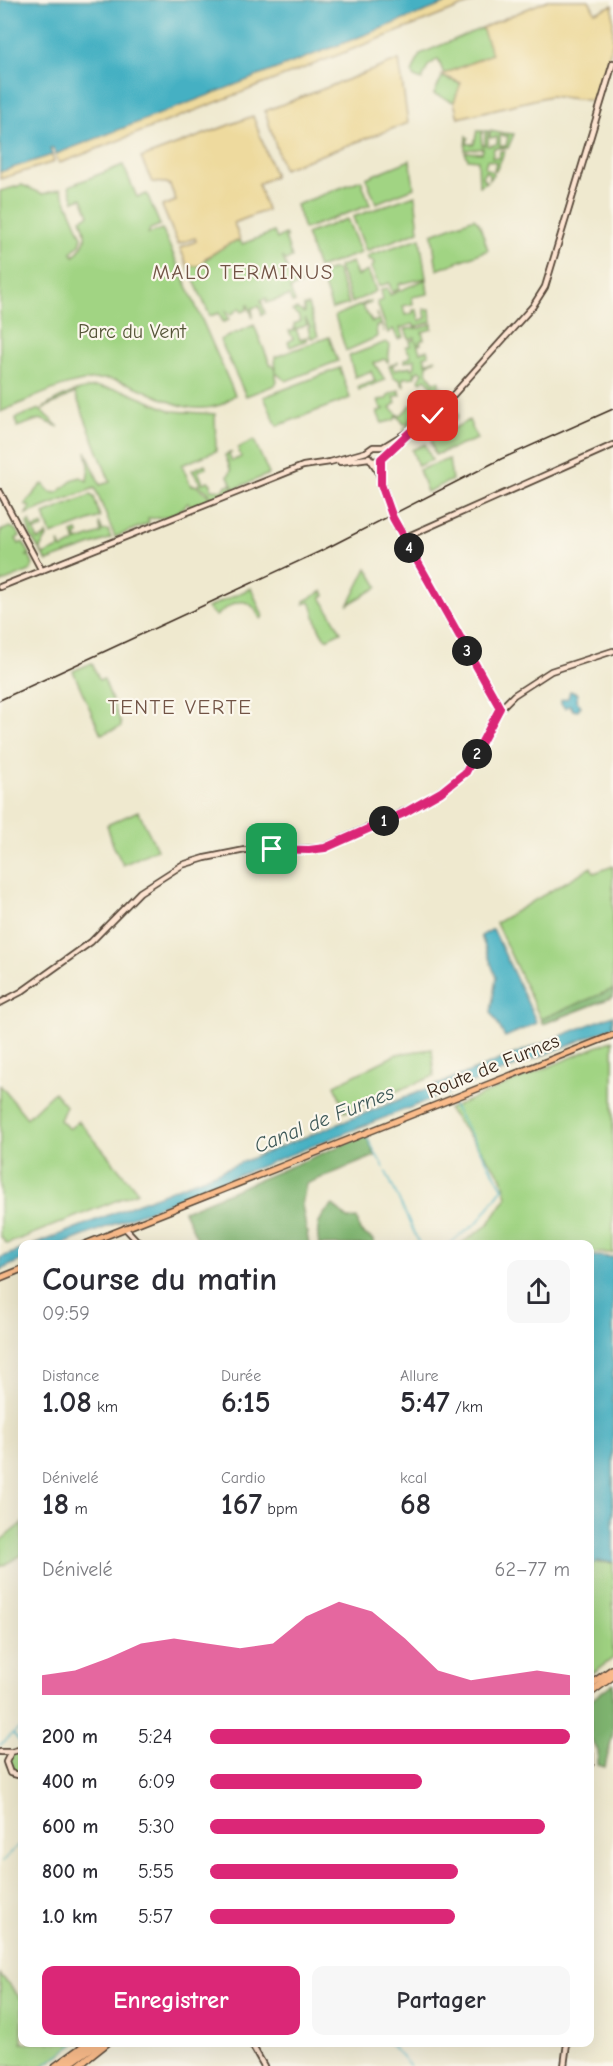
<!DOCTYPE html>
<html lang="fr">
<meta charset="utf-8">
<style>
:root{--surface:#fff;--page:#f7f7f7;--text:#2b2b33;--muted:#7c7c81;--accent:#db2777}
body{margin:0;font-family:"Comic Neue",sans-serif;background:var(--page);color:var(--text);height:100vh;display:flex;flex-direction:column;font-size:22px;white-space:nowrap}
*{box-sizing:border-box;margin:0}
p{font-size:20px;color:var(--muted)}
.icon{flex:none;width:33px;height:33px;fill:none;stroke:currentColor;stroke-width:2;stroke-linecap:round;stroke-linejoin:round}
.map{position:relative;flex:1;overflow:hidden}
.details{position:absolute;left:18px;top:1240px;width:576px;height:807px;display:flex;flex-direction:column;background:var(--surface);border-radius:12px;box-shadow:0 6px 24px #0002}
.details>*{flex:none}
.pin{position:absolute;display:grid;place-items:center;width:51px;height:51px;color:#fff;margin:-26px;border-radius:12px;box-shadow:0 3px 9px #0006}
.km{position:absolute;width:30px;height:30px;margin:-15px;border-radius:50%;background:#222;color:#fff;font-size:16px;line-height:30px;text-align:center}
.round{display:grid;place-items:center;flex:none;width:63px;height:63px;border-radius:12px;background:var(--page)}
.overview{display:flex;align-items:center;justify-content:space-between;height:102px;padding:0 24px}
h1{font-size:33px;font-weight:700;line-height:45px}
.stats{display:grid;grid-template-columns:repeat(3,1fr);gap:9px;height:102px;padding:6px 24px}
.stats div{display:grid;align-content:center}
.stats b{font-size:30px;font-weight:700}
.stats small{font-size:16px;font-weight:400}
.stats p{font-size:16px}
.chart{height:168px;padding:12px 24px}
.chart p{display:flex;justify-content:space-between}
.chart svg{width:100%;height:108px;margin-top:6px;fill:var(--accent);opacity:.7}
.button{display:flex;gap:12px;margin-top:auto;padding:12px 24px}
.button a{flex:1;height:69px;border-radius:12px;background:var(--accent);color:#fff;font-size:24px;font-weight:700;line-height:69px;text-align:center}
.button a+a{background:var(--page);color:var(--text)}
ul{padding:0 24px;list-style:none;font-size:20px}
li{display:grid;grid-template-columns:96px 72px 1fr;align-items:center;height:45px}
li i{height:15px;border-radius:8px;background:var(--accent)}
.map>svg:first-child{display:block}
.green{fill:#a1d483;stroke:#6e7f50;stroke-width:1.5}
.forest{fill:#80b671;stroke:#5e7048;stroke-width:1.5}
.sand{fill:#eeda9e;stroke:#94825e;stroke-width:1.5}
.water{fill:#45b0c3;stroke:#406d70;stroke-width:1.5}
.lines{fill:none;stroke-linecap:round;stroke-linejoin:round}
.stream{stroke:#45b0c3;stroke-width:1.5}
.secondary-casing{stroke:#564739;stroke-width:8}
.primary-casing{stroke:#564739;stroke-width:8}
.highway-casing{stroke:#564739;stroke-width:9}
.secondary{stroke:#fde4d1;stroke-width:4.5}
.primary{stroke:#fabc8b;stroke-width:5}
.highway{stroke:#fabc8b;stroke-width:6}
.rail{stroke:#3b2a1e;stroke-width:1.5}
.route-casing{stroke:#fff;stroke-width:12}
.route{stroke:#db2777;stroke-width:8}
.labels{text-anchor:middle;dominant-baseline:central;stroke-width:4.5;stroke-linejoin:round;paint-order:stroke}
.park-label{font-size:20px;fill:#545437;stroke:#fbf7ec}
.street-label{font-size:20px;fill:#3b2a1e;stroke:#fbf7ec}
.neighbourhood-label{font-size:21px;letter-spacing:1.5px;fill:#715345;stroke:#fbf7ec}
.water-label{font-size:21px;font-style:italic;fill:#3e5958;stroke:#fbf7ec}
</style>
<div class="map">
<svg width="613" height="2066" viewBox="0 0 613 2066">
<rect width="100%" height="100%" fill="#fbf7ec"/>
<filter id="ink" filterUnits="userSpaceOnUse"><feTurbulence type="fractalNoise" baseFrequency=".0167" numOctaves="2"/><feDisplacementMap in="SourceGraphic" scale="12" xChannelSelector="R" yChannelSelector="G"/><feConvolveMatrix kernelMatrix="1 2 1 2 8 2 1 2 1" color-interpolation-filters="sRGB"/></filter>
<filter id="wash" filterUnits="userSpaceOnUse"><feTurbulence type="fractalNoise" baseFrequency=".008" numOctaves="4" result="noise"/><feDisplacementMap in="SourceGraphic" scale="24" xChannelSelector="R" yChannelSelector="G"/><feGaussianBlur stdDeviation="1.35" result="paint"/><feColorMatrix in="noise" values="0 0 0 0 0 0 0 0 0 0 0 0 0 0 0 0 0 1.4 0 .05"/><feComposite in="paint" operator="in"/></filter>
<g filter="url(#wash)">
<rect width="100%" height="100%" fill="#efe9cf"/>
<path class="green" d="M482,28L492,54L444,74L438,59L428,66L422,80L414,77L412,73L420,54Z
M442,77L461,84L454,102L434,94Z
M477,131H483L481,135L482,145H485V131H488V146L497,144V137L490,138V131L500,133V146H506L508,136H502V133L514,134L508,148H494L492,157L499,158L500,151H505L496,171L494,170L496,162L487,160L485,167L494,173L489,180V174L485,171L482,177L487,182L479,186L478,160L468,159L465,152L482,153L483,148L465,150L466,136L468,138L467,144H474Z
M410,160L414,188L376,203L366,178Z
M123,165L137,197L147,194L160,225L150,229L148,234L162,229L235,395C229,398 226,403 220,405C177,420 144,380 105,379C69,378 33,399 0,412V191L22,185L43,194L61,189L82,237L80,244L71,252L74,256C87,242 88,237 81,219L89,215L82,198L74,201L69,186Z
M361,180L370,205L304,229L296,205Z
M415,195L419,231L366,251L353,217Z
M474,218L479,223L488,250L437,270L432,234Z
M347,219L361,253L318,268L306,234Z
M274,232L277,239L285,234L287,237L285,238L292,258L286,260L283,258L291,280L300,277V285L290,289L295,302L292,303L289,296L266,303L267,298L261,300L265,313L262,315L259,306L252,308L253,318L248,305L247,310L241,312L239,308L231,315L225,310L229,320L223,322L219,313L210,316L188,267C209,263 219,244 240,240L242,244Z
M420,238L426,278L399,284V289L392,292L389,283L379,286L371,267L374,265L372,260L369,261L367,256Z
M352,262L357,276L368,271L376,291L352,303L339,267Z
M331,270H337L349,304L332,309L320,274Z
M426,279L428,294L412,297L413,304L403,306L405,315L413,313V310H417L419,321L426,318L424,309H430L431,322L415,327L413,324L400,328L403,337L398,339L393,329L388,333L377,302L383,300L381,290L387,288L390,295Z
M370,301L371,303L362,306L372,322L379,320L377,313L384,332L381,325L376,326L377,337L346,351L335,316Z
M308,305L318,336L311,338L308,328L310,327L305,318L307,325L296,329L300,340L307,337V340L290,347L288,342L293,339L289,331H294V324L301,321L298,315L292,311L297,309L304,313V306Z
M432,324V329L422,332L424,339L420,341L421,344L418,345L416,341L420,352L427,350L429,355L424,357L426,363L436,359L427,365C425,373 430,377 434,382L439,381V385L407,423L404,424L397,415L394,420L382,423L377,412L384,409L381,408L378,400L387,399L388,395L399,390L401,395L394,397L396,402L390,408L400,416L411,405L419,406L422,402L419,397L430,387L435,388L425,379L421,382L419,380L423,372L419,370L415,375L414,370L415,377L403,378L404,387L399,379L394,378L389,366L399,362L392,365L395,371L401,367L402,369L410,366L411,369L415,367V359L405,362L404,360L411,356L406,347L411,345L410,341L415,340V337L409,339L405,329L421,328Z
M254,325L270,364L274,367L277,381L275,385L246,396L220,340Z
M329,337L338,361L286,381L276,373L275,357Z
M386,342L390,345L388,362L384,359L374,363L385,380L359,390L358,387L375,381L371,371L355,377L349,356Z
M340,368L350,398L277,426L264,397Z
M96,387L122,390L172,411L215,414L216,451L182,465L191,486L195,485L207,494L210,499L191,506L188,503C179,514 162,520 148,518L149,523L115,537L95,488L26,514L30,507L25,504L41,485L43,484L50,492L57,493L74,479L81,477L87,481L89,466L86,451L100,485L110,482L75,393L42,409C57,398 75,389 96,387Z
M440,387H442V402L403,431Z
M39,409L59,427L40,419L17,427L16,418Z
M451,411L458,414L457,419L431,431L426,437L421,436L444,412Z
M469,420L477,439L435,455L431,441Z
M254,440L269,474L234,489L228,476L231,471L225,455L232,452L229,454L232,461L241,457L238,448Z
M425,444L432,460L418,466L412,450Z
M449,459L452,480L427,492L419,470Z
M205,464L206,468L198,471L203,483L208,481L211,484V489L224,490L226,485H231L233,490L212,498L207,491L198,485L200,483L192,470Z
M90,495L94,497L100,517L51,535L44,514Z
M30,521L33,529L42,525L43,528L34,531L38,540L45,537L46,533L47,537L40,548L43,555L59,548V542L62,549L76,542L72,533L77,531L79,534L75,536L78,541L101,533L99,522L103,531L108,530L111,538L47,561L31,537L27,523Z
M10,527L15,529L20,536L16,539L19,544L23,542L30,554L26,556H30L33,565L30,571L0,583V531Z
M367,568L378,587L347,605L350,602Z
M251,588L263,616L261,619C258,616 257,611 253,607C241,594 226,608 216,616L207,608Z
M323,591L325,595L321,597L341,632L326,639C317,631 315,612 310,602L304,604V601Z
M92,663L99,680L104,679L121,724V727L101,734L73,671Z
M138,811L157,849L123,865L113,845L107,825Z
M613,866V997L543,1024L496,923L591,867L594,873Z
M613,1040V1253H590V1245H459L488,1225L507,1197L502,1177L448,1109Z
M432,1049L434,1076L345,1112L335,1085L397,1054Z
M0,1085L27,1118L54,1092L66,1106L60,1120L69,1129L79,1121L138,1192L7,1244L0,1236Z
M22,1523V1555L0,1567V1541Z
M592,1562L613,1563V1658L590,1675V1564Z
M18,1751L22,1752L21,1774L13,1772L8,1764L10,1756Z
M0,1974L22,2000V2043H76L44,2066H0Z"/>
<path class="forest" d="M613,989V997L543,1024L541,1019Z
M366,1135L375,1156L306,1184L302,1205L309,1245H200L184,1211Z
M333,1205L348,1219L357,1218L360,1231L372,1239L376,1245H319C315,1227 319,1216 333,1205Z
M613,1683V1733L605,1767L598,1765V1751L590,1737V1701Z"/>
<path class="sand" d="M379,0H479L71,159L59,163L53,148L50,149L54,162L0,179V142Z
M548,0H589L595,12L613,5V42L595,101L550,96L458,118L454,102L461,83L442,75L492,54L482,28Z
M399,60L408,123L283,169L265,111Z
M253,116L275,176L258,184L267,210L234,223L240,240C225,243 218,252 205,258L202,265L188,267L180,248L196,241L195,238L178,244L162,206L176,201C167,176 171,185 152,182L141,158Z"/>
<path class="water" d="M0,0H455L56,154L53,148L50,149L52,155L0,172Z
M570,691L578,694L576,700L581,706L577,711L573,710L570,705L565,708L561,704V700L568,698Z
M493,929L537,1023L505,1037L491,1012L496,977L481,936Z
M613,1015V1027L569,1045L61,1245H33Z
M22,1249V1260L0,1270V1258Z
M592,1256L613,1257V1562L597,1561L590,1566V1257Z"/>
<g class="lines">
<path class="stream" d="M445,1091L448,1096
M366,1136L384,1168
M386,1172L420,1245
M447,1245L477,1223L503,1188L451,1102
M13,1734L22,1744
M0,1745L22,1726
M3,1861L22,1841
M389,2043L410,2066
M43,2066L76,2043"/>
</g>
</g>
<g filter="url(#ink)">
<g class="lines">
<defs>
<path id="secondary" d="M369,457L378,471L393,518L500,708
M373,461L380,460L405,436
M340,462L369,458
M0,492L42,571
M404,538L613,445
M0,587L303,466L330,462L366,452L373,447H383L424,422L445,404L533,306L545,287L613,63
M0,1003L21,992L91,942L140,892L182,865L205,858L245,850L322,848L425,802L464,774L498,711L514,695L551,671L613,651
M125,1228L141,1245
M22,1749L11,1752L6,1762L10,1773L22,1776
M0,1752H11
M251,2043L264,2066
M564,2066L567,2043"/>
<path id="primary" d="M83,1245L613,1035
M0,1278L22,1269"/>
<path id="highway" d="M590,1685L613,1669
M590,1693L613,1676
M590,1754V1764
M56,2066L88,2043
M66,2066L98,2043
M78,2066L107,2043"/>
</defs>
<use href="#secondary" class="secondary-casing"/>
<use href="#primary" class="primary-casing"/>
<use href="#highway" class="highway-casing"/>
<use href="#secondary" class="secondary"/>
<use href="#primary" class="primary"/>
<use href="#highway" class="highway"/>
<path class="rail" d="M0,700L323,550L501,459L613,409"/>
</g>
</g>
<g class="lines" filter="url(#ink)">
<defs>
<path id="route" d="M272,849L309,850L325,848L404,813L441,792L466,772L500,708L393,518L381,484V459L410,432L433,416"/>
</defs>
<use href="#route" class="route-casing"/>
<use href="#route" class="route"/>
</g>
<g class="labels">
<g class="park-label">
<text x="132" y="331">Parc du Vent</text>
</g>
<g class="street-label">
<text transform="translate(493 1066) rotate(-22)">Route de Furnes</text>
</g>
<g class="neighbourhood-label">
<text x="243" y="272">MALO TERMINUS</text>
<text x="180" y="707">TENTE VERTE</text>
</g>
<g class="water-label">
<text transform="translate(324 1119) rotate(-22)">Canal de Furnes</text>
</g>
</g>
</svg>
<div class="pin" style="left:272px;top:849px;background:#1e9e55"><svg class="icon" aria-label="arrive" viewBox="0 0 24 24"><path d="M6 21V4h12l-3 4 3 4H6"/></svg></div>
<div class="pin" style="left:433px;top:416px;background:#d93025"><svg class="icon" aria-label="check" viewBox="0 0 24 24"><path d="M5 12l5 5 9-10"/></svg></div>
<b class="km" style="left:384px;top:821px">1</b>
<b class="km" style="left:477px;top:754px">2</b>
<b class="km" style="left:467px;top:651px">3</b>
<b class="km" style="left:409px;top:548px">4</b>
<section class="details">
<div class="overview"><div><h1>Course du matin</h1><p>09:59</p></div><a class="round"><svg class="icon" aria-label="share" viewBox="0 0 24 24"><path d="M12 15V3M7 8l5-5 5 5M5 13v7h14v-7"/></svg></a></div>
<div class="stats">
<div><p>Distance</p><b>1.08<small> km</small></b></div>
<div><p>Durée</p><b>6:15</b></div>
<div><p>Allure</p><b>5:47<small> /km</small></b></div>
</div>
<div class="stats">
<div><p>Dénivelé</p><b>18<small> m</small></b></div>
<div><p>Cardio</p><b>167<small> bpm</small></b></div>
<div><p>kcal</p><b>68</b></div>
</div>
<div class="chart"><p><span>Dénivelé</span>62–77 m</p>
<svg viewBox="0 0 160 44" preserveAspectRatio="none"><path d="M0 44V36L10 34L20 29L30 23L40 21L50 23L60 25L70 23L80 12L90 6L100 10L110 21L120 34L130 38L140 36L150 34L160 36V44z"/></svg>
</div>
<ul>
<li><b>200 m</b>5:24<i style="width:100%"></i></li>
<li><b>400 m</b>6:09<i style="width:59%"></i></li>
<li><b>600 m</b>5:30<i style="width:93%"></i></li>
<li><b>800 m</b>5:55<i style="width:69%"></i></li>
<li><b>1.0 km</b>5:57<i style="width:68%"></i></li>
</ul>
<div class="button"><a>Enregistrer</a><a>Partager</a></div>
</section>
</div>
